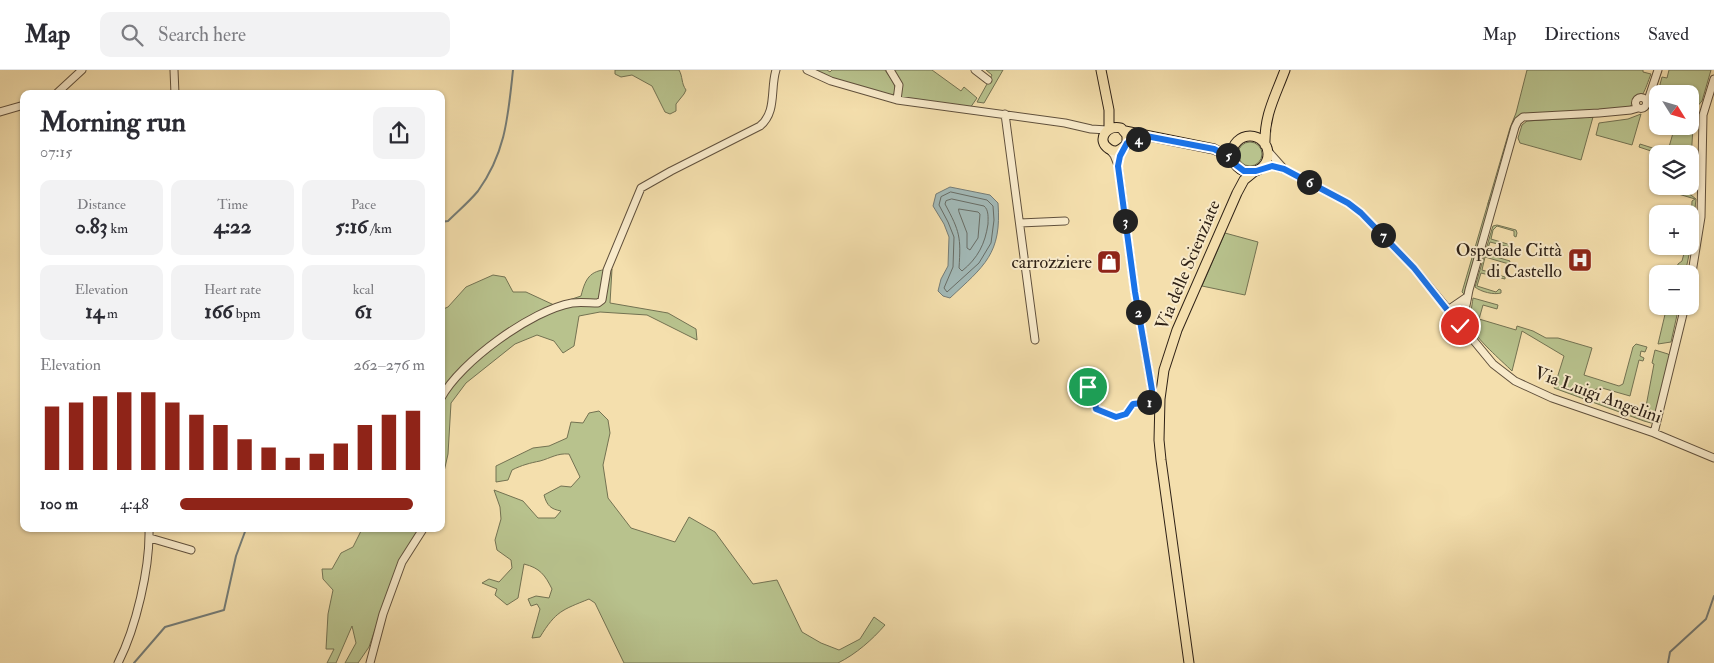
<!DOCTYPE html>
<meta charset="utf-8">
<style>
:root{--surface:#fff;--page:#f2f2f3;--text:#2b2b33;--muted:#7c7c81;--line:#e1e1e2;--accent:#8f2418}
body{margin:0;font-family:"IM FELL Double Pica",serif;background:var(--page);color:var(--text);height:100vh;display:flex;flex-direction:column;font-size:19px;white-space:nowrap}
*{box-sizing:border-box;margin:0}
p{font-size:16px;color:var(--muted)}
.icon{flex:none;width:28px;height:28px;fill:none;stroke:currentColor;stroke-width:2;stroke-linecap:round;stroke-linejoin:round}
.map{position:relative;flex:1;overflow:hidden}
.side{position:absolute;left:20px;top:20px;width:425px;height:442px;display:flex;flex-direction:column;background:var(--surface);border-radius:10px;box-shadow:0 1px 4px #0004}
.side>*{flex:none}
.needle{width:32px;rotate:127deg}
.tools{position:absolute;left:1649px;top:15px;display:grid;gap:10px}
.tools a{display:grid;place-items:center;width:50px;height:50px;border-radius:10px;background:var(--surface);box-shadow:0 1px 4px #0004;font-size:25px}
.pin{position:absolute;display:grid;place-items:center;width:42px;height:42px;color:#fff;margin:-21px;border:2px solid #fff;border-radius:50%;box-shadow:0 1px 5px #0007}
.km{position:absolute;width:25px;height:25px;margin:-12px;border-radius:50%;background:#222;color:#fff;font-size:14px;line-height:25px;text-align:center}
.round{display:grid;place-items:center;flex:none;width:52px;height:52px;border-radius:10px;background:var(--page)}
.overview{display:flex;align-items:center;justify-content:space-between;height:85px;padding:0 20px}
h1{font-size:28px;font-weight:700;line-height:38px}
.figures{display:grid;grid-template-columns:repeat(3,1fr);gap:8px;height:85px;padding:5px 20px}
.figures div{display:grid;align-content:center;border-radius:10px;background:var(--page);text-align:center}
.figures b{font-size:21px;font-weight:700}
.figures small{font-size:14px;font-weight:400}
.figures p{font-size:14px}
.chart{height:140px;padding:10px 20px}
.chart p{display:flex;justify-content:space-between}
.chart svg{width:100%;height:90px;margin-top:5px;stroke:var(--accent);stroke-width:6}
ul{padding:0 20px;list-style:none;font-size:16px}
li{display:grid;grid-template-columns:80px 60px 1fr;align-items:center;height:38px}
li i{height:12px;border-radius:6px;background:var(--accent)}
header{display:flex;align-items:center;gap:30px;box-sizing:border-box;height:70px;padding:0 25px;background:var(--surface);border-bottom:1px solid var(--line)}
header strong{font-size:24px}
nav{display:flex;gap:28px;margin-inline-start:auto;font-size:18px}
.search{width:350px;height:45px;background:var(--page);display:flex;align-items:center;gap:12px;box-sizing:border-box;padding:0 18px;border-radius:10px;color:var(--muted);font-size:19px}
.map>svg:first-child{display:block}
.green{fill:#b8c28d;stroke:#737252}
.water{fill:#a2b9b7;stroke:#747c77}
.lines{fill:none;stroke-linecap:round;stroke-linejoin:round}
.shore{stroke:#686d66;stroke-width:1}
.stream{stroke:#747c77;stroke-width:2}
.minor-casing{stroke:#60503c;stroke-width:9}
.major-casing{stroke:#2e2116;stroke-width:11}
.minor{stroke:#f8eaca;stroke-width:7}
.major{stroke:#f4dfad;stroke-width:9}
.route-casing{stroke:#fff;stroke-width:10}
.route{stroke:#1a73e8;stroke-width:6}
.labels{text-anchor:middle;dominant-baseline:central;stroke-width:4;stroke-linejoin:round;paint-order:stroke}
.poi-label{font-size:18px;fill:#2e2116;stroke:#f8eaca;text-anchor:end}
.street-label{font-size:18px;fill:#2e2116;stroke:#f8eaca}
</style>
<header>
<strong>Map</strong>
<div class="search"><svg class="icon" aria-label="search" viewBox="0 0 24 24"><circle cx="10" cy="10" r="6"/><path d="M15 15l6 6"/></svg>Search here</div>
<nav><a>Map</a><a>Directions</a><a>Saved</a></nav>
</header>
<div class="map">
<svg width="1714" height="593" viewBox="0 0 1714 593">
<rect width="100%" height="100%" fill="#f4dfad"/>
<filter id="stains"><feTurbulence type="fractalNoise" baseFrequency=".004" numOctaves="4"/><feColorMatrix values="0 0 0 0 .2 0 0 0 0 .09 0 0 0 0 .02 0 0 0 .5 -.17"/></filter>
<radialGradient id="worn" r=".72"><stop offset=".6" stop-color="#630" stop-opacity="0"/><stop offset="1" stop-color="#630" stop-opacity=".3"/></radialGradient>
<path class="green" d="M615,0H679C683,7 681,13 686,20L684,24L676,34V41L670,44L665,42L652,16L632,5L621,7L615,4Z
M811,0H827L830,2L832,0H885C890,8 898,15 894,24L889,26L835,11Z
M892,0H932L961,21L964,17L977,28L970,38L900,27Z
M986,0H1003L984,33L977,32L992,5Z
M1527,0H1643V2L1651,4C1645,19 1643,32 1626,38L1522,44L1491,130H1489L1488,134L1490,135L1464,224L1462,222L1510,58L1516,43Z
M1669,0H1711L1702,31L1694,40L1691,90L1690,84H1660L1639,77L1640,74L1662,81L1664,76L1669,77L1675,56H1690V24H1676L1666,20L1664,24L1658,22L1662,7L1667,8Z
M1641,44L1632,75L1596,65L1599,53L1628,49Z
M1593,47L1581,90L1520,73L1518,68L1522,55L1527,51Z
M1238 84a12 12 0 1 1 24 0a12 12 0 1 1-24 0Z
M1665,116L1691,125L1696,129L1691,175L1685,204H1675L1678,194L1682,191L1686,176H1690L1692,131L1695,129L1665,120Z
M1497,155L1516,160L1517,163L1516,167L1514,166V161L1497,156L1493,160L1491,169L1514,176L1513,178L1490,172L1486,184L1510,191L1509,194L1485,187L1482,200L1505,207V209L1481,203L1477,216L1496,222L1499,219L1501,220V223C1494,225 1481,222 1475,217L1492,159L1493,156Z
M1225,163L1258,172L1245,225L1202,216Z
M612,199L610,233L668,243L696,259L697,270L647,245L600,242L579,246L574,276L563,283L554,271L537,265L515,274L466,313L451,333L448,384L441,415V240L448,237L466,217L493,205L505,207L513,222H526L554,235L581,226C586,206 591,200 612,199Z
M1473,228L1498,235L1497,239L1483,235L1479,249L1516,260L1517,256L1533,261L1546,268H1558L1592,278L1584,305L1619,316L1623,314L1633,277L1636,274L1647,277L1645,282L1641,281L1640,286L1644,288L1643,291L1639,290L1630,326L1602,318L1596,319L1593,325V329L1644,347L1654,294L1652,293L1655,280L1668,284L1670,286L1655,351L1651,353L1644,351L1554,318L1564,286L1522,261L1512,301C1502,291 1475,268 1471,256C1469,247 1472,237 1473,228Z
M1667,236H1679L1671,272L1658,274Z
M599,341L608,350L610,363L603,395L608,428L631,458L675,472L689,447L715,462L753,514L777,510L802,562L821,573L839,580L860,569L874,547L885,555C872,570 856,584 838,593H624L595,533L589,529C562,540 556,541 540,567L532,568L540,539L537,534L531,536L528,529L536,526L549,528L552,519C545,505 540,498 524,494L518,528L507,535L495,525L497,519L482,513L489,509L499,512L512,498L511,490L497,480L495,470L501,449L500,437L494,420L523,431L538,448H555L561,441C551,439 547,436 544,425L561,416L571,417L580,407L569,384C557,383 551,388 540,391C530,393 522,395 512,400L508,410L496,412V396L533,378L549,376L567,368L571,352L583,353L589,343Z
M362,459H428L417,464L398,493L369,577L358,593H345L356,573L352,556L336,593H327L334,579H326L328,544L333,520L323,509L322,499H332L341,483L353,477Z"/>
<path class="water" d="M950,117L990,125L998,133C1002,184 984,196 950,228L943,226L938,221L941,209L948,196L949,167L944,154L933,136L936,124Z"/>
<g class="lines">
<path class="shore" d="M951,122L987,130L993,136L994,150L991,173L979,193L947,222L944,218L953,197L954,167L948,152L939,135L941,127Z
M952,129L984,136C989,140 988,148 988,154C985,174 978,188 962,201L959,198C961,167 960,162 945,134L946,131Z
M959,139L978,142L980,144L978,168L970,180L967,178V163L959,142Z"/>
<path class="stream" d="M441,152L448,151C458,141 469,132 478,121C506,82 508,46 513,0
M134,593L165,557L224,540L236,486L246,459
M1668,593L1670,582L1706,549L1714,526"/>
<defs>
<path id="minor" d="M174,0L175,24
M807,0L831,11L897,30L1065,53L1091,59L1107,60
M890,0L899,15L897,30
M975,0L988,10
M56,24L82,0
M1635.5 33a5.5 5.5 0 1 1 11 0a5.5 5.5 0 1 1-11 0Z
M1647,33L1658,0
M0,42L24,35
M1005,44L1035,270
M1267,80L1284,99L1348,133L1361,143L1414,198L1493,294L1515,311L1552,328L1654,363L1714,388
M1260,99L1272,96L1283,99
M1020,153L1065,151
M1690,215L1701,147L1703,45L1714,9
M1448,240L1467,227
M1457,252C1467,240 1466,234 1469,220L1515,57L1518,51L1523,47L1599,43L1631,40L1638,38
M1088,317L1097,320C1100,325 1098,328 1095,332L1096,339L1116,347L1126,344L1133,334L1151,332L1152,320L1135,222L1118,95L1114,85L1109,79
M441,328C460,292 532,240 572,233C580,232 590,233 598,233L602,230L607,200L641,118L671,101L760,56C777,42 770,19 776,0
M1654,363L1685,236
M150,468L191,480
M118,593C136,558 150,498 149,459
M370,593L383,544L402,492L423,459"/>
<path id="major" d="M1101,0L1109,40V59
M1125,61L1214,79L1233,89
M1232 84a18 18 0 1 1 36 0a18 18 0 1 1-36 0Z
M1127,73V65L1121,58C1106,54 1096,71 1109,79C1119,85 1123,76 1130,72C1135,69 1140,68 1146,66
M1265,75C1264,45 1275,27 1285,0
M1189,593L1161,390L1159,370L1160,329L1164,300L1177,260L1237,123L1244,110L1255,101"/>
</defs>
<use href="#minor" class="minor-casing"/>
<use href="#major" class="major-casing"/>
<use href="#minor" class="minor"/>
<use href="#major" class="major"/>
</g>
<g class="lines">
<defs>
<path id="route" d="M1088,317L1097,320C1100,325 1098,328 1095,332L1096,339L1116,347L1126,344L1133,334L1151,332L1152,320L1135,222L1118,96L1120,86L1127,73L1146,66L1214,79L1233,89L1236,95L1244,101H1256L1272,96L1284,99L1348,133L1361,143L1414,198L1460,256"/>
</defs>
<use href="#route" class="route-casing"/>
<use href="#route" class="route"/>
</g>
<defs>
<symbol id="hospital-square" viewBox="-11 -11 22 22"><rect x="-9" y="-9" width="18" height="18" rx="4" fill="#8f2418" stroke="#f8eaca"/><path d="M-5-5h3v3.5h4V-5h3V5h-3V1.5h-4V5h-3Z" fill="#fff"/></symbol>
<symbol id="shop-square" viewBox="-11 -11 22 22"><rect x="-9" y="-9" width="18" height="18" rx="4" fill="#8f2418" stroke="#f8eaca"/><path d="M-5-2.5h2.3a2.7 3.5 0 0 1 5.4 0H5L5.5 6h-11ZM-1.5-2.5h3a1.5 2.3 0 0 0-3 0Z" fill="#fff"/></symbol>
</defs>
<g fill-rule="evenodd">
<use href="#hospital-square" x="1566" y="176" width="28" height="28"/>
<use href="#shop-square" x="1095" y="178" width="28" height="28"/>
</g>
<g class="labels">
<g class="poi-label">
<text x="1562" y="180">Ospedale Città<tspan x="1562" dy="21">di Castello</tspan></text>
<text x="1092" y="192">carrozziere</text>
</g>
<g class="street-label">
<text transform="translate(1188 195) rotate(-67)">Via delle Scienziate</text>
<text transform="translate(1598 325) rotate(20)">Via Luigi Angelini</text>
</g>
</g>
<rect width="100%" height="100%" filter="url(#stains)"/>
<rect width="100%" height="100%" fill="url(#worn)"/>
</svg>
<div class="tools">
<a><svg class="needle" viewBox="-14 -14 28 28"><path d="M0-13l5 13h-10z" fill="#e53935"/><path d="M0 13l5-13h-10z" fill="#7c7c81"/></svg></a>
<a><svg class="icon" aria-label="layers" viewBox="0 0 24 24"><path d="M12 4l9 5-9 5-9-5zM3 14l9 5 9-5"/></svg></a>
<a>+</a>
<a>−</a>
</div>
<div class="pin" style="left:1088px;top:317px;background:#1e9e55"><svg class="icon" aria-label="arrive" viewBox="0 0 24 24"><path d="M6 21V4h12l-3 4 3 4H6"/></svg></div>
<div class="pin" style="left:1460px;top:256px;background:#d93025"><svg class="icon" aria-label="check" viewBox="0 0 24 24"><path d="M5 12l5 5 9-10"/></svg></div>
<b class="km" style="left:1149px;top:332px">1</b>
<b class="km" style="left:1138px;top:242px">2</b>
<b class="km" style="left:1125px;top:151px">3</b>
<b class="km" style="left:1138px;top:69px">4</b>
<b class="km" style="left:1228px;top:85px">5</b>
<b class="km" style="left:1309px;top:112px">6</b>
<b class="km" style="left:1383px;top:165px">7</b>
<section class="side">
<div class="overview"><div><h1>Morning run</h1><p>07:15</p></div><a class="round"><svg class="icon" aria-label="share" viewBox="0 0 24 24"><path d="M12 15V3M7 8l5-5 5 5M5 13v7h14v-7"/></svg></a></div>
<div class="figures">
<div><p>Distance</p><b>0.83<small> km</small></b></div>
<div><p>Time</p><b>4:22</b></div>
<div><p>Pace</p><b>5:16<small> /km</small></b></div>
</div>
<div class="figures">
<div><p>Elevation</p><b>14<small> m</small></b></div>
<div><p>Heart rate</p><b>166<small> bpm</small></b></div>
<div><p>kcal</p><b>61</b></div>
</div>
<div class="chart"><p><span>Elevation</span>262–276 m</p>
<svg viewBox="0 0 160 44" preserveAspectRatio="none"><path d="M5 44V13M15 44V11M25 44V8M35 44V6M45 44V6M55 44V11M65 44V17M75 44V22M85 44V29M95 44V33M105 44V38M115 44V36M125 44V31M135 44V22M145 44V17M155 44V15"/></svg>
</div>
<ul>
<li><b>100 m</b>4:48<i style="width:95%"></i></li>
</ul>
</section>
</div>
